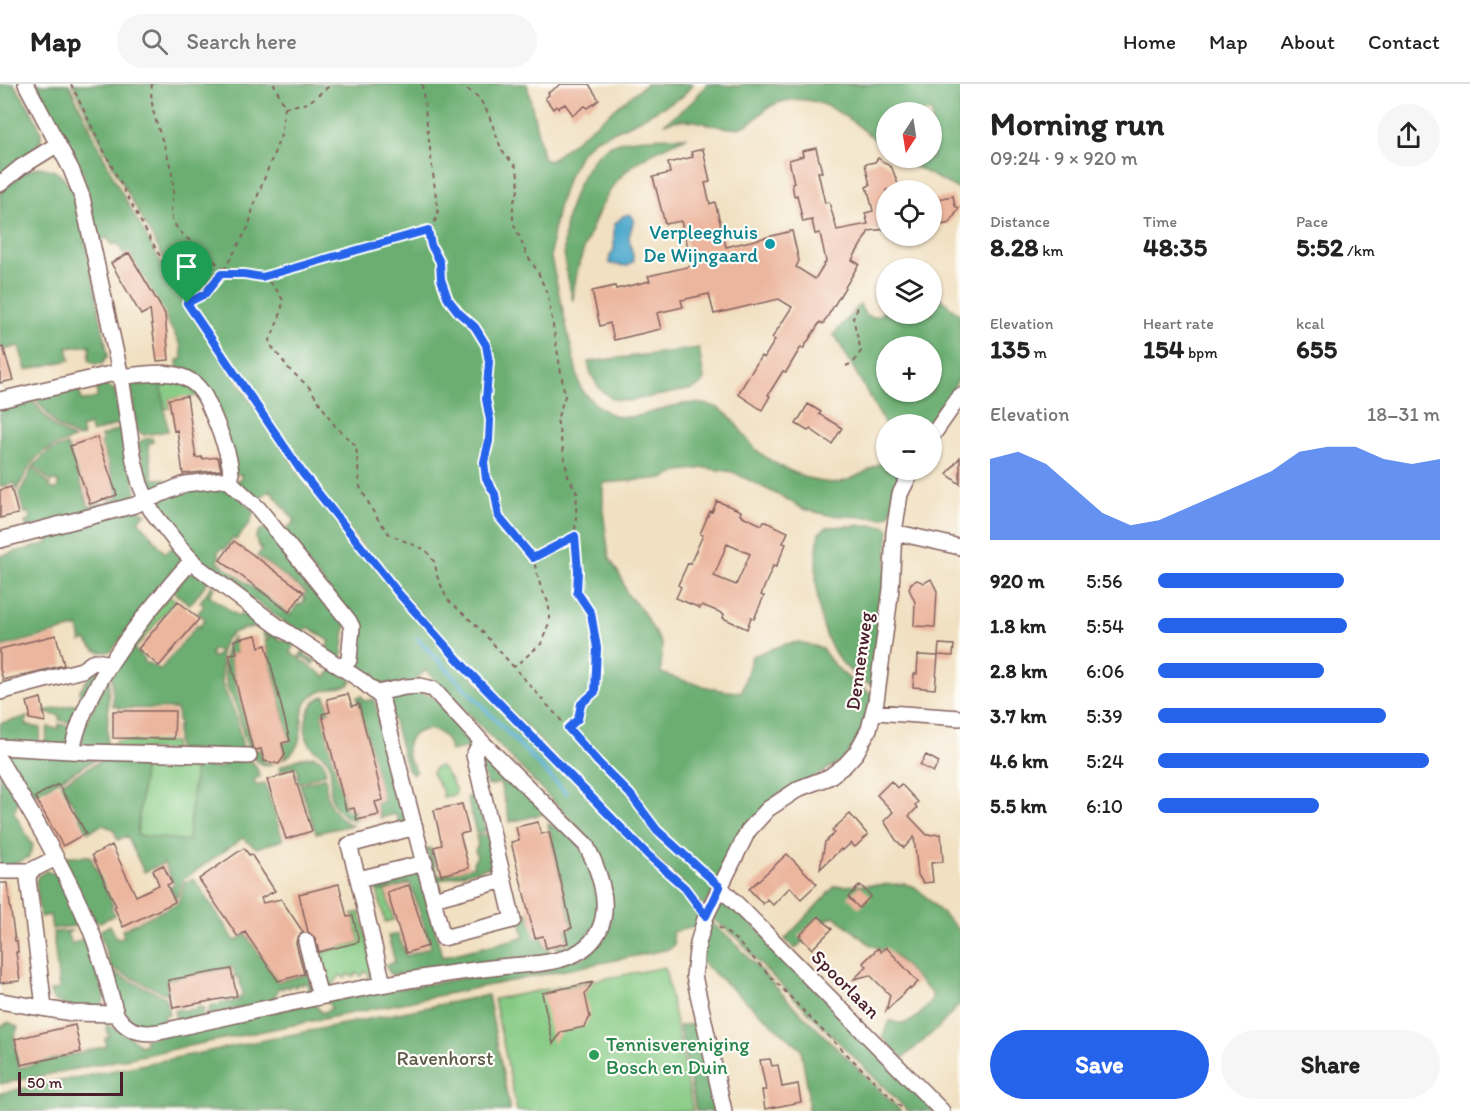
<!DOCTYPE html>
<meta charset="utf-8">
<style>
:root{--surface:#fff;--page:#f6f6f6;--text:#222;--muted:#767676;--line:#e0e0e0;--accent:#2563eb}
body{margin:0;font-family:Itim,sans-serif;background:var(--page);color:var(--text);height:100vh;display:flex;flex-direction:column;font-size:22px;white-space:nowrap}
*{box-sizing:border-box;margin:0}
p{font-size:20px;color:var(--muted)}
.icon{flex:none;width:33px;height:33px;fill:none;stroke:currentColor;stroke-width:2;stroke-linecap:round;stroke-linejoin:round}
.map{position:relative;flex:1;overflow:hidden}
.sheet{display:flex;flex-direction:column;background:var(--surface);width:510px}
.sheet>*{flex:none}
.needle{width:39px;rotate:192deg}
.fabs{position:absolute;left:876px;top:18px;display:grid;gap:12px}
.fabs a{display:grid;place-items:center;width:66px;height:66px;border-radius:50%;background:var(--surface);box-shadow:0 2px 4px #0004;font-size:30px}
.scale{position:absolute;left:18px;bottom:15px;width:105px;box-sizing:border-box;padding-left:6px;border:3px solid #4a1f2b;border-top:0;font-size:16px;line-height:21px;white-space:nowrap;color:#4a1f2b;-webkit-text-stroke:4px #fdfcf7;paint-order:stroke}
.pin{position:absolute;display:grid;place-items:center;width:51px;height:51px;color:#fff;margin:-62px -26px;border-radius:50% 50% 50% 0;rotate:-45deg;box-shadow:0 0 6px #0007}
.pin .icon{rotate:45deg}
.round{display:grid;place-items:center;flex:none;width:63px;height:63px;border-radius:32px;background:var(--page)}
.overview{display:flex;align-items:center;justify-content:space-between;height:102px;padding:0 30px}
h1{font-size:33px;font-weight:700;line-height:45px}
.metrics{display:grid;grid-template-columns:repeat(3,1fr);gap:9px;height:102px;padding:6px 30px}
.metrics div{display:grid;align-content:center}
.metrics b{font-size:26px;font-weight:700}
.metrics small{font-size:16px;font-weight:400}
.metrics p{font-size:16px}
.chart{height:168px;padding:12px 30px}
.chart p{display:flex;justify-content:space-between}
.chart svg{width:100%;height:108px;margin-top:6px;fill:var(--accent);opacity:.7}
.primary-button{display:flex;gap:12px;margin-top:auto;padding:12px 30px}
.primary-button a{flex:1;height:69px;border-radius:36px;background:var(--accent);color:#fff;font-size:24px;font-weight:700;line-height:69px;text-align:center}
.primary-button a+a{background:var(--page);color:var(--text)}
ul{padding:0 30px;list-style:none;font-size:20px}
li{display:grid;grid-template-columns:96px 72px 1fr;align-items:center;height:45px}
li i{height:15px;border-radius:8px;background:var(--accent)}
header{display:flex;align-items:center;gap:36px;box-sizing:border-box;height:84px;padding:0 30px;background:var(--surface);border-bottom:2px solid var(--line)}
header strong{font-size:28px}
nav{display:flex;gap:33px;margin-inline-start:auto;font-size:21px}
.search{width:420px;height:54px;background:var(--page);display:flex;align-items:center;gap:15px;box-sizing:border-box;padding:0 21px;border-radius:33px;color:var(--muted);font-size:22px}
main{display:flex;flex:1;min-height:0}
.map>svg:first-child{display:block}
.green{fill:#86ca84;stroke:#687458;stroke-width:1.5}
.forest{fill:#6cae72;stroke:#5b664e;stroke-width:1.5;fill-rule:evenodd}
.water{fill:#4ea9cc;stroke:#4c647c;stroke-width:1.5}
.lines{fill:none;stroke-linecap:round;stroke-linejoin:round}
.stream{stroke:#4ea9cc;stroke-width:4.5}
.building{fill:#ecb59d;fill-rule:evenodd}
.minor-casing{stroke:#846360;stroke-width:18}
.path{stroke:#846360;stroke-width:2;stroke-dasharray:4.5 4.5;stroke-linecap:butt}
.minor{stroke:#fff;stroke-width:15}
.route-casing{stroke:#fff;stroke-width:12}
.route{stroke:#2563eb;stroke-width:8}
.culture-dot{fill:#0f9aa8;stroke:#fdfcf7;stroke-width:2}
.leisure-dot{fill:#2e9e5b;stroke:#fdfcf7;stroke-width:2}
.labels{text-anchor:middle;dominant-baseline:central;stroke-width:4.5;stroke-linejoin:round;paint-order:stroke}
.culture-label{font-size:20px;fill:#0d838f;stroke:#fdfcf7;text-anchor:end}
.street-label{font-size:20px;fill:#4a1f2b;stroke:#fdfcf7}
.leisure-label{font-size:20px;fill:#27864d;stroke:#fdfcf7;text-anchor:start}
.park-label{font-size:20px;fill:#5f5b4a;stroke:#fdfcf7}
</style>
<header>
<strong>Map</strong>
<div class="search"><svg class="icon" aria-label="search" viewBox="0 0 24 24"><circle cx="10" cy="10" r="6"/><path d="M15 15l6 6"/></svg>Search here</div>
<nav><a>Home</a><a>Map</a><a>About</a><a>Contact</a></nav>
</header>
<main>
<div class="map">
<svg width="960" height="1027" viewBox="0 0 960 1027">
<rect width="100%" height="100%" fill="#fdfcf7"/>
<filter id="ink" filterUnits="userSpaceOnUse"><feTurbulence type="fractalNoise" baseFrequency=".0167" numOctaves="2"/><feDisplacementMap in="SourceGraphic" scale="12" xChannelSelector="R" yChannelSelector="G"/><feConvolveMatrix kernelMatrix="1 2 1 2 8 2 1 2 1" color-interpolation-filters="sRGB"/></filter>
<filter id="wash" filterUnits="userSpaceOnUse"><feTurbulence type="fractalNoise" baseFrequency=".008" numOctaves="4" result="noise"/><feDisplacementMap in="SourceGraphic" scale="24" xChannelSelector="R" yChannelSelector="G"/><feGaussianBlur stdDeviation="1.35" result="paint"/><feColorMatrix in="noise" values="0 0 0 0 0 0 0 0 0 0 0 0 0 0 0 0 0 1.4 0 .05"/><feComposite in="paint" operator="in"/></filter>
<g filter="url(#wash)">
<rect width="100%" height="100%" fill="#f1e0c1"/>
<path class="green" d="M160,295L189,300L199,312L169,315L170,324L165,325Z
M169,512L175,516L134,566L129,561Z
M117,657L174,658V666L109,665Z
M145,676L195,681L188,757L137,752Z
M440,682C445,686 455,702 456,708L455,711L443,713L442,706L432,689L435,684Z
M377,806L385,807L394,836L385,838Z
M360,828L375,891L373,896L365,899L370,891L365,887L361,892L357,889L353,893L348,890L345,894L340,891L330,905L323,907L319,889L324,887V883L317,884L311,852L315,850L320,869L359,858L353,830Z
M665,883L693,1027H517L494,915Z"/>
<path class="forest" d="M0,0H14C21,11 44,43 41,56C39,66 11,83 2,90L0,88Z
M36,0H69L116,98L158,173L186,221L308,402L379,488L481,602L644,769L683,805L696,821L700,830L695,843L672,848L674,860L670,865L0,1000V943L9,938L18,943L14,954L19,984L106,962L105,954L109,953L106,941H108C120,948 133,952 141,962L146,959L144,955L314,919L322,929L332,924L326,917L583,874C615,852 613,834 607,799C604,783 600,769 590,755L426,586L416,595L417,597C379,602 382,604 350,582L355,539L283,448L295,437L270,406L256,417L236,396L241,395V390H235L223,346L178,288L177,276L182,275L181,262L129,169L124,171L117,159L112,161L107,153L99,158L83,89Z
M73,0H527L543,73L547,77L551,76L646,0H693L682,13L627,42L594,56L580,70L567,96L558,124L552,154L551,174L580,303C627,367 658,306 713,322C731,328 739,346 751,360C766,378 817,404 841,398C857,394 872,384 886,376V386H905L890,430L883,434L828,431L803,425L790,417L733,388L705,384L680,387L665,394L603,399V426L609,473L622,495L627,510L643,528L662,561L661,589C680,595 725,611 742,607L752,572L786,560L799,558L822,564C835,586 852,598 873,611L868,633L852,664L842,676L820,690L778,710L705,821H701L684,800L647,767L457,571L383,487L309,396L180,204L114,84Z
M707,0L739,2L742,0H960V106L898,74H932V28H886V65C854,39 817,0 771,22C759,29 752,42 737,44C720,46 704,37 687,36C680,35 672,38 665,39L692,18Z
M681,53H687C627,78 611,92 588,154C580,175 574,194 573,217C568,198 564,180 564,162C563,133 580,82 604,65C622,52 659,54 681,53Z
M39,83C60,85 68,97 77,115L108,271L102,280H95L89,276L90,261L67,264L70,276L26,286L19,262L0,267V108L24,88Z
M932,207L960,231V292L932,341L886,342L836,253L833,251L860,220C863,231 870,236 881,231L886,220V230H932ZM886,262H932V308H886Z
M699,264L704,295L702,300L693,305L628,317L612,315L599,304L591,290L588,278Z
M160,295L168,347L144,351L137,347L130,298Z
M103,301L115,306L121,339L92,349L89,341L81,344L83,352L78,354L57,342L36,315L79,306L82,317L97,314V302Z
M32,316L54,343L74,355C36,368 36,370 17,406L15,399L0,403V325Z
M123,344L136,408L134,417L109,423L108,417L119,413L101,358L103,357L101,352Z
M152,354L153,358L148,360L153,395H165L167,401L157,406L149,404L138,359L145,355Z
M67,361L89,423L102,419L106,424L27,444L25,438L31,436L28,428L24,429L19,410L33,383L50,401L49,403L56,406L59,399L52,396L51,398L34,381L49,367Z
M223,399L254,427L250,439L236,456L233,454L225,465L222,464L217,469L220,472L217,477L290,531L298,520L301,521L305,515L303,513L306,508L257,472L262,466C253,457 254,445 268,444L346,539L341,577L325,566L330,557L308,543L303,551L206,482L166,438L156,421L157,416L185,405Z
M137,425L146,430L138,436L165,469L173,463L182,473L181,481L111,567C98,570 94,567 86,556L81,558L78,543L0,563V472L49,459L47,449Z
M867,441L885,442L889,445L879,578L874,601C865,600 856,593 850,587C814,555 813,494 819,449L827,443Z
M195,488L208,497L194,516L189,520L173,507L187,490Z
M212,501L215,503L209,511L239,533L245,525L259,535L258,542C238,547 227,545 221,567L213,566L211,568V572L215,573L219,569H221L222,600L235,630L244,668L177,666V643H179V638H178L177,625L118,624V622H113L112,584L129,561L145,575L144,577L147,580L149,579L160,586L197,541L199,543L205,535L198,529L204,522L200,518Z
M268,542L278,548L277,555L295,559L290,568L298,574L304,566L306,567L304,570L315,577L313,580L302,573L300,575L326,593L333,584L352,597L349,601C338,604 322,605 312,612C290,630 317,664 275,679L274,676L286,672L283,661L281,660L290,657L265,556L271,554V552L264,553L263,549Z
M233,553L238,568L229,571L253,666H260L263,677L271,676L272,680C246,687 243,644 238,628C236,619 230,611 227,602C223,588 222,565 233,553Z
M97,586H100L73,639L59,636L60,632L41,628L81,619L79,607L90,592Z
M109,593L107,662L84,661L82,658C82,639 100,611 109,593Z
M410,608L430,611L462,642L459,650L474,657L470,663L451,667C449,661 447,655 442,651C429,639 407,648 407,666C406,674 413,680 416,687L413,690L407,685L387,613Z
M325,612L329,628L322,630L346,725L353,724L356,736C349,736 345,733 340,728C323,712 335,696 329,679C326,671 317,669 312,663C299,649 306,616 325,612Z
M362,612L364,617L374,615L406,738L399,740L396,730L380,734L376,719L383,717L357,613Z
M27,633L26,641L41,644L38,662L0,659V639Z
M59,640L74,643L66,660L44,661L48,643L58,645Z
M12,670L96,675L28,714L8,680L7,673Z
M487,670L545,727L543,730L510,738L500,699L487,702L479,673Z
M314,672L323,677L326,689L299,699L297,692L299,691L296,682L280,687L279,683L301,674Z
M104,675L145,676L137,751L188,757L196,677L200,676L205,683L220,684L227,677H251L256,682L260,693L254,695L256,702L265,699L283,756L256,764L243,754L184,795L176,815L170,803L174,801L164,779L144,788L127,752L118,756L113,745L103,741L88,748L61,699Z
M0,687L18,717L14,728L33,762L29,773C20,778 11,782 0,782Z
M326,693C325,715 331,731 352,741L316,749L300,701Z
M477,710L486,747L476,749L467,713Z
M548,740L568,750L581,763L590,783L599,822L596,840L581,860L558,869L556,863L568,859L565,846L572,844Z
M487,750L497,789L493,792L490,783L439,796L442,806H437L426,765L430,764L438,792L474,782L473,778L477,773L475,766L478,761L476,752Z
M64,772H90L113,821L111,823L115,831L101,838L93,837L62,773Z
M46,787L58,791L81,838L74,842L52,845L50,831L40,833L36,798L38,792Z
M416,789L422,793L442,873L524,853L519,831L529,828L535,854L542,853L545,863L549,864L551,870L391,891L385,881L395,878L388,852L398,850L406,872L431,863L410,799L385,807L372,806L371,799Z
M194,795L235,857L246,850L278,897L309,890L313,909L305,910L309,901L304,898L303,901L297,900L296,903L291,901L289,904L285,902L283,905L279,903L273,917L207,931L211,921H220L221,918L226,920L227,917L232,919L233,916L239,917V913L243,912L239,893H235L233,883L166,896L168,909H164L111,884L100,850L101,846L110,841L117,855L124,852L122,846L178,819L185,798Z
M905,800L915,803L921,808L960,847V920L937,945L903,974L882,953L890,937C895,938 900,940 905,939C916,937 930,922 933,911L894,871L871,861L834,832L823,838L795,865L785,855L835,802Z
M729,817L936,1027H908L757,877L738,854L714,836L712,833C716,824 719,818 729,817Z
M713,840L733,857L789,917L901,1027H808V1006L801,965L700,877L708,841Z
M71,847L67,850L72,860L88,852L105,914L101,922C88,925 61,924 52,914L50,907L59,905L53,848Z
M112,888L165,913L169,930L163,932L165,940C122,951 122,921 112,888Z
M488,911L510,1027H0V1009Z
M199,923L204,924L202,933L177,939L174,927L179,925L187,927L188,925L193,926Z
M704,938L721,1027H696L679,942Z"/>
<path class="water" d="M630,130L634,135L629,153L634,177L627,182L611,180L609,178L610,172L614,166V141L623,132Z"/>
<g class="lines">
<path class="stream" d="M418,555L566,709"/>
</g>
<g id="blocks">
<path class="building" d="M561,0H589L599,16L588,24L585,22L573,31L565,20L558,24L556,22L553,25L545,14L549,11L548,9Z
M816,64L822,88H818L825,119L829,118L837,146L868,140L865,129L873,127L868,106H867L866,103L870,101L865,80L875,78L878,74L892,84L900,106H886V145L869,147L852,176L859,180L823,240L820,238L803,265L801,263L786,288L783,287L768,311L770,312L762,326L738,310L761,272L764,274L775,256L772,254L792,223L779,215L714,230L709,210L681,216L683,223L657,229L661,245L614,256L610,239L600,242L592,207L615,202L616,205L650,197L648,192L692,182L681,137L665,140L653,93L670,89L668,79L693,73L691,68L703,65L710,98L705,99L710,120L715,118L726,163L792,147L799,177L796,183L815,195L826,177L820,149L815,150L812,136L803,138L797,111L794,112L792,99H794L789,76L803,72L802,67Z
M953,112L955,122L959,124L950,139L932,143V116Z
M129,169L165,230L169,276L157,277L150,226L141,231L111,179Z
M3,263L13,296L0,299V264Z
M187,312L196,374L202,373V375L218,373L221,386L183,390L177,346L174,347L169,315Z
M808,320L821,328L819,330L842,344L832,360L810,345L808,347L796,340Z
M97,353L117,411L90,420L70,362Z
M960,373V400L947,390Z
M11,403L18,430L0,434V406Z
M717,417L741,427L740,431L762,441L764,437L788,448L783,459L786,460L776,483L773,482L761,511L764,512L754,535L751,533L747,545L723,534L724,530L702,521L700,524L676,514L681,503L678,501L688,479L690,480L703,451L700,450L710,427L712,428ZM727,460L750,470L736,501L714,492Z
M234,457L304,508L289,528L220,476Z
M931,495L937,507L935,543L914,542L915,518L909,505L911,499L917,496L924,499Z
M178,517L199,535L159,582L138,565Z
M56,551L64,581L3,596L0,585V565Z
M256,551L259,563L266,561L290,657L282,659L285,671L279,680L264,677L261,665L256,666L252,663L229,570L237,569L234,556Z
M939,560L954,561L953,572L938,571Z
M918,571L938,572L935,605L913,603L914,590H917Z
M348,610L352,622L359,620L383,716L375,718L379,731L357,736L354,724L346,726L322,630L330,628L327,615Z
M41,614L46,638L29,635L30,630L27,618Z
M113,627H175L174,655L113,654Z
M926,671L939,678L933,688L920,681Z
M293,688L312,747L286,755L267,696Z
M891,697L897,704L901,700L918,718L915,721L917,724L909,732L927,751L941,750L943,778L931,779L933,798L923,799L918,791L914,753L904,764L896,756L884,737L893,728L877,711Z
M58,700L86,749L63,762L35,713Z
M462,720L469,748L460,750L469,784L441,791L434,763L442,761L434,726Z
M850,730L868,751L855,763L851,759L842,767L841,765L820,785L825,758L835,749L832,746Z
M538,738L541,750L549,748L572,844L565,846L568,859L546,864L543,852L535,854L511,758L519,756L516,743Z
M112,761L136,812L159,801L153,786L163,781L172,799L167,801L175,818L123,843L114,823L116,822L92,771Z
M244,764L249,771L251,770L275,807L261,814L263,819L281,815L303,848L297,854L296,859L304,890L278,897L245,848L238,853L199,795Z
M787,770L817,800L801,815L790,803L773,821L767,815L763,820L749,805Z
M0,799H7L15,857H17L18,868H16L20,897L0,899Z
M339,800L347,833L353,832L359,858L319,868L315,854L308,848L299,810Z
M409,801L428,862L406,869L387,808Z
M860,801L871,812L859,824L848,813Z
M819,832L832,845L812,865L799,852Z
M886,863L918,898L911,905L909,904L886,927L890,911L870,891L854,895L867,882L863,879L878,864L881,868Z
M231,885L237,912L173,924L168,896Z
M593,898L585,910L590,933L584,943L561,948L553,960L542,909Z
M75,941L81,968L21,981L15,955Z
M770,975L772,982L778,981L782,1003L798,1000L801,1018L765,1025L762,1006H766L760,976Z"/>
</g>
</g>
<g filter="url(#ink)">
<use href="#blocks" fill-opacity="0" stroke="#846360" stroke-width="1.5"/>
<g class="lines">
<defs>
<path id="minor" d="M26,0L71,85L82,113L121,293L134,377L140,400L151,426L179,462L198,483L276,541L362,597L381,613L443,854L513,836L474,671L477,665L484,660
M0,100L21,83L58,60
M121,293C150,289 188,281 205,313C210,323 214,333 218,343C225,361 232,378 231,398
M0,316L119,288
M932,352L960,312
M894,448L960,463
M0,456L135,421L185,400L219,396H228L258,424L349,537L352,543L349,576L342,584
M0,608L82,586L95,577L106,579L109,582
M875,628L960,634
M0,663L88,668L249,672
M72,667C84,600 148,526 192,476
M0,677C32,730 65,785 89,842C101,870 108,901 116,930C126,947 140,951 159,948C272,923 385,896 500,883C527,880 566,881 587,862C617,836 602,791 586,761L484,660L433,605L420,602L405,603L377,609
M0,787H30
M358,795L349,761L415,743
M720,803L942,1027
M433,815L504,796
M306,857L320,913
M383,900L358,795L425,779
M0,917L72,929L116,930
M44,923L28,795L30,787L56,774
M724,1027L694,892L698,859L706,832L748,747L768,725L800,704L829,693L845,681L856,669L869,645L876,617L891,505L894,448L900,410L912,386"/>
</defs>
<use href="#minor" class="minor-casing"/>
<path class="path" d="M71,0C107,74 143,146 186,216C266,349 362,470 467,585C520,644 578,700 634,757C655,778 679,796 697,819
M152,0C147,33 171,66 173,99C175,111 167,127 174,139C181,152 193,158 204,167C211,173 217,180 224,186L221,190
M460,0L479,14L488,29L502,67L517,84L519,104L513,120V138L527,171L538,188L548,212L565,312L557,335L568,392L577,409L575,452L578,487L577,508L591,529L596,564L595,608L581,620L578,635L568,643
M285,23L308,19L332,0
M428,146L431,161L440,178L441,195L448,215L459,229L475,243L486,261L489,278L486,315L490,336L489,357L484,378L486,395L495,410L499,433L533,474L541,504L549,520V539L541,560L514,583
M224,186L249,142L253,124L281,51L285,23L274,0
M262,193L274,202L283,216L281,229L269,259L290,286L309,303L335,342L356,362L360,403L375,431L390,451L426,466L435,479L437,492L447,515L480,545L598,678L630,710L657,746L709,793
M187,219L205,210L221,190H244L262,193L428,146L433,142L438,130L422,0
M846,282L854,278L861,267L853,234L859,221
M533,474L575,452
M719,843L735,855L817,941L905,1027"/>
<use href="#minor" class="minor"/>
</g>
</g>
<g class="lines" filter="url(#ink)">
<defs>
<path id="route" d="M428,146L431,161L440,178L441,195L448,215L459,229L475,243L486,261L489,278L486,315L490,336L489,357L484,378L486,395L495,410L499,433L533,474L575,452L578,487L577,508L591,529L597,564L595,608L581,620L578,635L568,644L598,678L630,710L657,746L720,803L706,832L685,804L648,771L469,588L400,511L303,390L187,219L205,210L221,190H244L262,193Z"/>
</defs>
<use href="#route" class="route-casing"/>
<use href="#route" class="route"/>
</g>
<circle class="culture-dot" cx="770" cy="160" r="6"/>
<circle class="leisure-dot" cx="594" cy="971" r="6"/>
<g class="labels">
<g class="culture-label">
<text x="758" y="148">Verpleeghuis<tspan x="758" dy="23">De Wijngaard</tspan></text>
</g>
<g class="street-label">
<text transform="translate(859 577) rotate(-82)">Dennenweg</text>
<text transform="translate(846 900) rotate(45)">Spoorlaan</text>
</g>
<g class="leisure-label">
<text x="606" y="960">Tennisvereniging<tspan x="606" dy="23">Bosch en Duin</tspan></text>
</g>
<g class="park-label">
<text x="445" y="974">Ravenhorst</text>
</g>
</g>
</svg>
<div class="fabs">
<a><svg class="needle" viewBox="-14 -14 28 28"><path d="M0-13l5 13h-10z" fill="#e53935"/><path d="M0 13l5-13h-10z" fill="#767676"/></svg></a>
<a><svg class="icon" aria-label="locate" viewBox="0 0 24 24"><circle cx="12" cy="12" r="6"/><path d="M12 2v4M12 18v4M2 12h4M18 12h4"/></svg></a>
<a><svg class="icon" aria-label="layers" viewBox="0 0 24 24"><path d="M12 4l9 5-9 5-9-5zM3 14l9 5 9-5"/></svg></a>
<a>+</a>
<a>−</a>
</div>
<div class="scale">50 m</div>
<div class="pin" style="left:187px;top:219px;background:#1e9e55"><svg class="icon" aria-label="arrive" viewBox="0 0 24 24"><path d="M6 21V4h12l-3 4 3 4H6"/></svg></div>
</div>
<section class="sheet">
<div class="overview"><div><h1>Morning run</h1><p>09:24 · 9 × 920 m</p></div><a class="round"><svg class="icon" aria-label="share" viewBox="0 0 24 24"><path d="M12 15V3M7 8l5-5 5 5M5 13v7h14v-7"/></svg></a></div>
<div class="metrics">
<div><p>Distance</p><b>8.28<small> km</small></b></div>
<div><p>Time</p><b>48:35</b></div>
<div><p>Pace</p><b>5:52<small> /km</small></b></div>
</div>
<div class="metrics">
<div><p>Elevation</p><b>135<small> m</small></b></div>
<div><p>Heart rate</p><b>154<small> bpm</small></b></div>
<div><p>kcal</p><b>655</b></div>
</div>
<div class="chart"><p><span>Elevation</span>18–31 m</p>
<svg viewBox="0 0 160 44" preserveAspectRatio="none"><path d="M0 44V11L10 8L20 13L30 23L40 33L50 38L60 36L70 31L80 26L90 21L100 16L110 8L120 6L130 6L140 11L150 13L160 11V44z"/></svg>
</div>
<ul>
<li><b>920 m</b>5:56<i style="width:66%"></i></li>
<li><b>1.8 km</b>5:54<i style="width:67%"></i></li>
<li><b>2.8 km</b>6:06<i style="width:59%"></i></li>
<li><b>3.7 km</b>5:39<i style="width:81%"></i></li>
<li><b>4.6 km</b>5:24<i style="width:96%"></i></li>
<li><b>5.5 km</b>6:10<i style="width:57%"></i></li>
</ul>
<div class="primary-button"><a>Save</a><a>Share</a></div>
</section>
</main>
